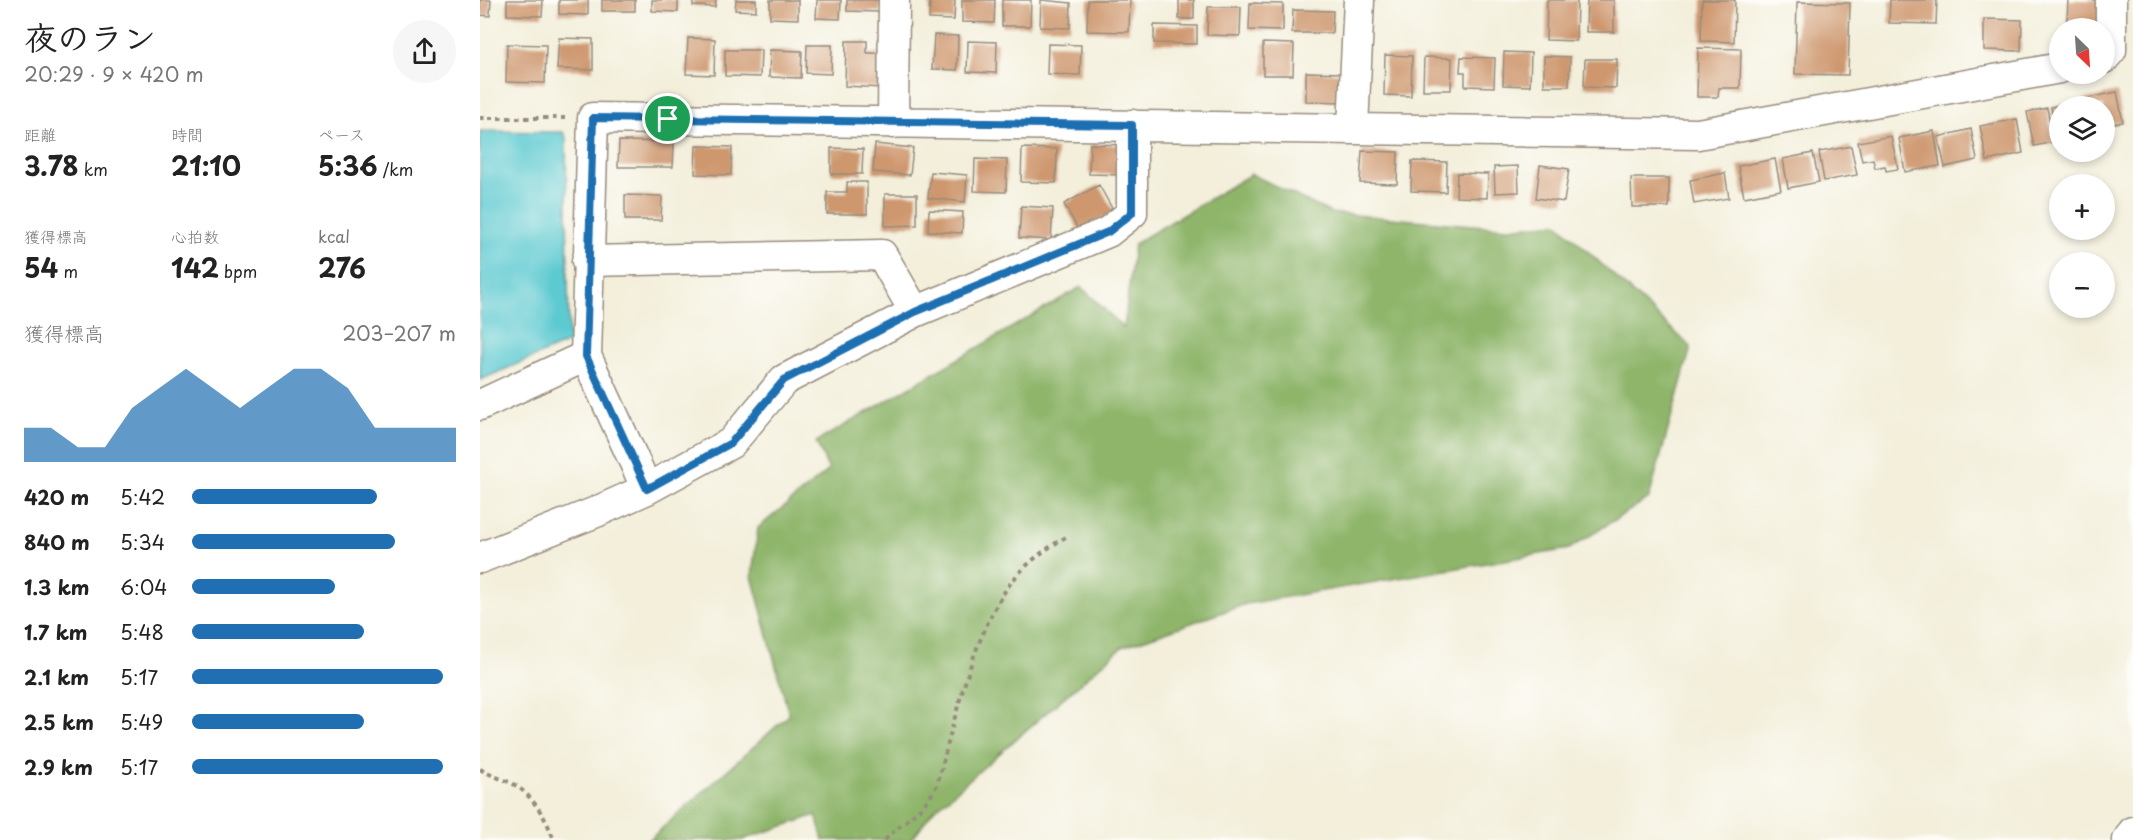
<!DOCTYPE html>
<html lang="ja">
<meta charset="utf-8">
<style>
:root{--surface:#fff;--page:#f6f6f6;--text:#222;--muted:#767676;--accent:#1f6fb2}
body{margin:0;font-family:"Playpen Sans","Klee One",sans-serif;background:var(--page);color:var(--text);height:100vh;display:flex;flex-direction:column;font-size:22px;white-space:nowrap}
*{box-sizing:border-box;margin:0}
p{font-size:20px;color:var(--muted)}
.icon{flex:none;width:33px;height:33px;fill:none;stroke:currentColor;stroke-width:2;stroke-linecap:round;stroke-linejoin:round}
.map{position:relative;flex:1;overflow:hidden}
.sheet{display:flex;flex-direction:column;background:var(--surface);width:480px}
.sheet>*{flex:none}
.needle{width:39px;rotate:155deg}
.controls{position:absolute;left:1569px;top:18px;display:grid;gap:12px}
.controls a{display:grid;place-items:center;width:66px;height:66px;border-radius:50%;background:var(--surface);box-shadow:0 3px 9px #0003;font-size:30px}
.pin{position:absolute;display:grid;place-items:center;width:51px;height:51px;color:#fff;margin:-26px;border:3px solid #fff;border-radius:50%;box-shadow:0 2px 6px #0007}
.round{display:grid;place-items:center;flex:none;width:63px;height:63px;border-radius:32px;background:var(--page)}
.headline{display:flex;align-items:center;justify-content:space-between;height:102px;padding:0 24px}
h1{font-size:33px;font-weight:700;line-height:45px}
.metrics{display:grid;grid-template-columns:repeat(3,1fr);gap:9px;height:102px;padding:6px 24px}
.metrics div{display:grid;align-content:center}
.metrics b{font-size:26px;font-weight:700}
.metrics small{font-size:16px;font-weight:400}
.metrics p{font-size:16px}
.chart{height:168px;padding:12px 24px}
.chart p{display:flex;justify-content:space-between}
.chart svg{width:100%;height:108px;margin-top:6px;fill:var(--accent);opacity:.7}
ul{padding:0 24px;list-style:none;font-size:20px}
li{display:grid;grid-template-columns:96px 72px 1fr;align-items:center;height:45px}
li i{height:15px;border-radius:8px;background:var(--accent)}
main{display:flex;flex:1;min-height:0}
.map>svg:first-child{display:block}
.forest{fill:#8eb56a;stroke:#647044;stroke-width:1.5}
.water{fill:#5dcad2;stroke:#4c7a78;stroke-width:1.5}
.building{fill:#ce976e}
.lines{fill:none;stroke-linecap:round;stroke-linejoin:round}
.minor-casing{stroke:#978c7c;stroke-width:33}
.path{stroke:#978c7c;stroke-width:4;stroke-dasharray:4.5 4.5;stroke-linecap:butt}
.minor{stroke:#fff;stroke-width:30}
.route-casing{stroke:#fff;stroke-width:12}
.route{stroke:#1f6fb2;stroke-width:8}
</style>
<main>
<section class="sheet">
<div class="headline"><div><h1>夜のラン</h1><p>20:29 · 9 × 420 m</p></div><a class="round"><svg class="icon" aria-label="share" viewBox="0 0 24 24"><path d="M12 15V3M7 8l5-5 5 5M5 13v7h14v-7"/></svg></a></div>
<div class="metrics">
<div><p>距離</p><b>3.78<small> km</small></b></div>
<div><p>時間</p><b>21:10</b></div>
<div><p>ペース</p><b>5:36<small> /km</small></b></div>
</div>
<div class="metrics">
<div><p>獲得標高</p><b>54<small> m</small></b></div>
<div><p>心拍数</p><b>142<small> bpm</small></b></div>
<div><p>kcal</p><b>276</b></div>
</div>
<div class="chart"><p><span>獲得標高</span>203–207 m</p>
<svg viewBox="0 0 160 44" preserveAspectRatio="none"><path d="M0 44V30L10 30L20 38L30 38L40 22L50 14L60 6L70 14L80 22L90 14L100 6L110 6L120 14L130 30L140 30L150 30L160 30V44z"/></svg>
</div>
<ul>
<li><b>420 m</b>5:42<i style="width:70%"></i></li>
<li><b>840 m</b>5:34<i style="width:77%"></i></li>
<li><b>1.3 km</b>6:04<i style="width:54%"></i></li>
<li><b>1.7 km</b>5:48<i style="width:65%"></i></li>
<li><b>2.1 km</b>5:17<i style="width:95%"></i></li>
<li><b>2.5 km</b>5:49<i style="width:65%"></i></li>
<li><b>2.9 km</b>5:17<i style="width:95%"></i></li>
</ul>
</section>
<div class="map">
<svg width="1653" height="840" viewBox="0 0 1653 840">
<rect width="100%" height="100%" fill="#fdfcf7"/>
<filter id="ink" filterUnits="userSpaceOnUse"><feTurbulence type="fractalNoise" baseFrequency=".0167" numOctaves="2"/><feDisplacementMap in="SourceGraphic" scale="12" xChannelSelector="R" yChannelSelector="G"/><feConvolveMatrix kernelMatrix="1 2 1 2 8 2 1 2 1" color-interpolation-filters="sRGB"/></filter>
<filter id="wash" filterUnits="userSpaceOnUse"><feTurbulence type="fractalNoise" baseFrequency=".008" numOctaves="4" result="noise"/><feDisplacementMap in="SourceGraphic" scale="24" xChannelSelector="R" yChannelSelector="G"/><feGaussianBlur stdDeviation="1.35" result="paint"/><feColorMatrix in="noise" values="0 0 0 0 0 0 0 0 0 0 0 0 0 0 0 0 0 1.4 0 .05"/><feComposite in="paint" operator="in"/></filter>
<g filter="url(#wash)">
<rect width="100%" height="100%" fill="#f3efdb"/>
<path class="forest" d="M771,174L851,213L1027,228L1077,223L1211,347L1169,498L1089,549L766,604L642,647L452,812L431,840H343L336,815L262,840H169L309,715L272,576L278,528L349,470L336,442L601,287L644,328L654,244Z"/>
<path class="water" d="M0,131L83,132L86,138L89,342L0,380Z"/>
<g id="blocks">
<path class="building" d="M0,0H11L10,16L0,15Z
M27,0H63L62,16L27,15Z
M79,0H108V15L79,14Z
M122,0H155V11H122Z
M172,0H198V12L172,11Z
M213,0H236L235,7L213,6Z
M256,0H276V11L255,10Z
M290,0H318V19L290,18Z
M337,0H361L360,19L336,18Z
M367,0H401L400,12L367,11Z
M450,0H475L474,20L449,19Z
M482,0H515L514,23L482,22Z
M522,0H551L550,26H522Z
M561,0L591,3L590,28L560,27Z
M608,0H650L649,32L607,31Z
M699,0H714V19H699Z
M1067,0H1097L1096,41L1066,40Z
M1107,0H1134V32H1106Z
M1222,0H1255L1254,42L1221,41Z
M1410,0H1457L1456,24L1409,23Z
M1588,0H1626L1625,23L1587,22Z
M1317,2L1370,3L1368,75L1315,74Z
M770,3L803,4V31L769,30Z
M728,7H761L760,36L727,35Z
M813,10L853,11L852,33H812Z
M1504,19L1542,20L1541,51L1504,50Z
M674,25L717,26V44L674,43Z
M454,35L478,36L477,70L452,69Z
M79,38L113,39V70L77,69Z
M208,38L235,39L234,75L206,74Z
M366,41H387V53H404L403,88L365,86Z
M488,41L517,42L516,73L487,72Z
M783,43L814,44L813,75H783Z
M27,44L66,45L65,83L26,82Z
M568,44L601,45L600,75L567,74Z
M327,45H352L351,74L326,73Z
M1218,48L1261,49L1260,88H1239L1238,97H1217Z
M245,50H281L280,77L245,76Z
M290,50L322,51L321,78L289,77Z
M1024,52L1051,53L1050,86L1023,85Z
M905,55L932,56L931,96L904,95Z
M1064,56L1090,57L1089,86H1064Z
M944,57L972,58L971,90H943Z
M981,57L1015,58L1014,87L985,86V72H980Z
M1105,59H1137L1136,88L1104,87Z
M826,72L863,73L862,102L826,101Z
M1637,92L1643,122L1624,125V106H1605L1603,99Z
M1593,102L1594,106H1580V140H1577L1571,107Z
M1567,108L1574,142L1554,146L1547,112Z
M1537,119L1543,153L1507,161L1500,126Z
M1491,129L1497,160L1465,167L1458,137Z
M1454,131L1460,166L1425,172L1419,138Z
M1411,136L1418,169L1406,171L1405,166L1395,168L1393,159L1382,161L1378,142Z
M139,141L194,142L193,167H138Z
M395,144L433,148L430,175L393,172Z
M610,144L645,145L644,175L609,174Z
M216,146L252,147L251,175L215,174Z
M1371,146L1377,175L1344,181L1339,152Z
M351,148L383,149L382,174H351Z
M542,148L577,149L576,183L541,182Z
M882,151L918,152L917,184L880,183Z
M1333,153L1339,182L1308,188L1303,159Z
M495,159L527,160L526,192L494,191Z
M1295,159L1301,190L1264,197L1258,166Z
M932,161L967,162L966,192L931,191Z
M1060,165L1089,169L1084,202L1056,198Z
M1038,166L1039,192L1015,193L1014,167Z
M451,172L487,175L485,202L448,198Z
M977,173L1008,174L1007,198L976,197Z
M1245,173L1249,198L1214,204L1210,180Z
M1151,178H1189V207H1152Z
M367,182H387V214H347V192H367Z
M619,185L634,212L599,231L584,204Z
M405,194H437V225L405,226Z
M145,195L182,196L181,220H145Z
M541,206L573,208L571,240L539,238Z
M449,210L483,212L482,233L448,231Z"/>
</g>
</g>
<g filter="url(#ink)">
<use href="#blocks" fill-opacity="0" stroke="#978c7c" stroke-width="1.5"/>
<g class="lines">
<defs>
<path id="minor" d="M1624,58L1631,50V0
M413,123L414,0
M873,127L879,0
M107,261L402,255L435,312
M106,356L167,489
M0,405L106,356L113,118L1218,134L1580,68
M0,558L116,512L167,489L251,443L304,380L435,312L628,232L652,213V125
M1648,840L1653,832"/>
</defs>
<use href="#minor" class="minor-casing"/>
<path class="path" d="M0,118H85
M0,769C11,776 24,779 35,785C54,797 67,820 74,840
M405,840C424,820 444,811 457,785C474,723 496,616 542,570C555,557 570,546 586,537"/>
<use href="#minor" class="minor"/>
</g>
</g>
<g class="lines" filter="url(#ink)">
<defs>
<path id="route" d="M113,118L652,125V213L628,232L435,312L304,380L251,443L167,489L106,356Z"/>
</defs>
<use href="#route" class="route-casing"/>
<use href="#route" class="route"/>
</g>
</svg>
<div class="controls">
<a><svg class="needle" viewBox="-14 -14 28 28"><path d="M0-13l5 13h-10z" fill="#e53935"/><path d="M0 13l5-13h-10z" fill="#767676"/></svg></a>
<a><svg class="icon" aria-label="layers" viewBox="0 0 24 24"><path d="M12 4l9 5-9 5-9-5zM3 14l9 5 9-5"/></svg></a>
<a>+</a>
<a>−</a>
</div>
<div class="pin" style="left:188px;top:119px;background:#1e9e55"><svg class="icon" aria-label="arrive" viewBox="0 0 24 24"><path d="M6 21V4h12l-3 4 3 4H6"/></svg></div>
</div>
</main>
